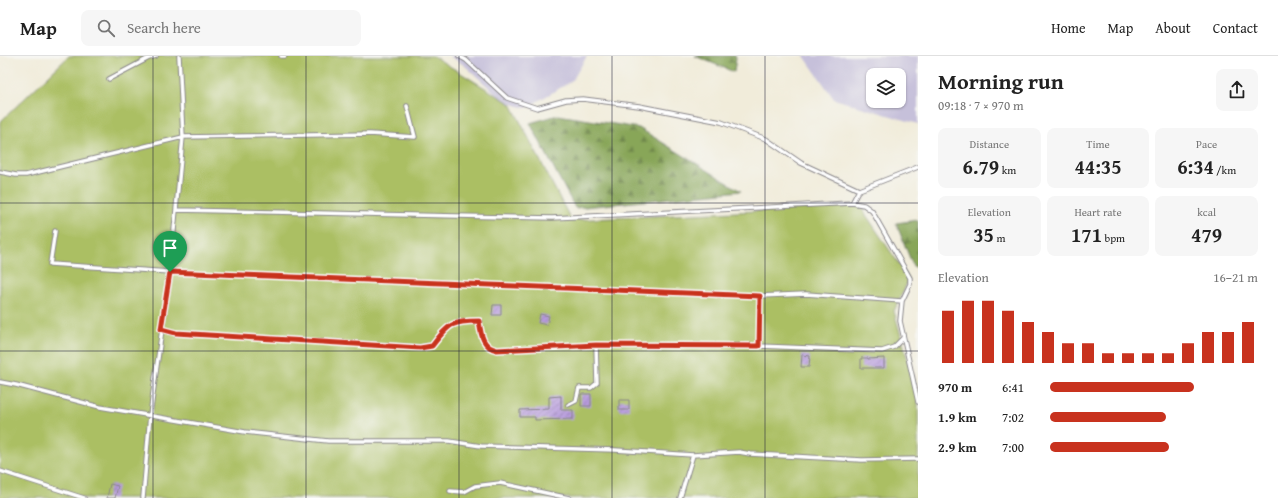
<!DOCTYPE html>
<meta charset="utf-8">
<style>
:root{--surface:#fff;--page:#f6f6f6;--text:#222;--muted:#767676;--line:#e0e0e0;--accent:#c8321e}
body{margin:0;font-family:"Gentium Book Plus",serif;background:var(--page);color:var(--text);height:100vh;display:flex;flex-direction:column;font-size:15px;white-space:nowrap}
*{box-sizing:border-box;margin:0}
p{font-size:13px;color:var(--muted)}
.icon{flex:none;width:22px;height:22px;fill:none;stroke:currentColor;stroke-width:2;stroke-linecap:round;stroke-linejoin:round}
.map{position:relative;flex:1;overflow:hidden}
.side{display:flex;flex-direction:column;background:var(--surface);width:360px}
.side>*{flex:none}
.buttons{position:absolute;left:866px;top:12px;display:grid;gap:8px}
.buttons a{display:grid;place-items:center;width:40px;height:40px;border-radius:8px;background:var(--surface);box-shadow:0 1px 3px #0004;font-size:20px}
.pin{position:absolute;display:grid;place-items:center;width:34px;height:34px;color:#fff;margin:-41px -17px;border-radius:50% 50% 50% 0;rotate:-45deg;box-shadow:0 0 4px #0007}
.pin .icon{rotate:45deg}
.round{display:grid;place-items:center;flex:none;width:42px;height:42px;border-radius:8px;background:var(--page)}
.headline{display:flex;align-items:center;justify-content:space-between;height:68px;padding:0 20px}
h1{font-size:22px;font-weight:700;line-height:30px}
.figures{display:grid;grid-template-columns:repeat(3,1fr);gap:6px;height:68px;padding:4px 20px}
.figures div{display:grid;align-content:center;border-radius:8px;background:var(--page);text-align:center}
.figures b{font-size:20px;font-weight:700}
.figures small{font-size:11px;font-weight:400}
.figures p{font-size:11px}
.chart{height:112px;padding:8px 20px}
.chart p{display:flex;justify-content:space-between}
.chart svg{width:100%;height:72px;margin-top:4px;stroke:var(--accent);stroke-width:6}
ul{padding:0 20px;list-style:none;font-size:13px}
li{display:grid;grid-template-columns:64px 48px 1fr;align-items:center;height:30px}
li i{height:10px;border-radius:5px;background:var(--accent)}
header{display:flex;align-items:center;gap:24px;box-sizing:border-box;height:56px;padding:0 20px;background:var(--surface);border-bottom:1px solid var(--line)}
header strong{font-size:19px}
nav{display:flex;gap:22px;margin-inline-start:auto;font-size:14px}
.search{width:280px;height:36px;background:var(--page);display:flex;align-items:center;gap:10px;box-sizing:border-box;padding:0 14px;border-radius:8px;color:var(--muted);font-size:15px}
main{display:flex;flex:1;min-height:0}
.map>svg:first-child{display:block}
.industrial{fill:#c6c0da;fill-rule:evenodd}
.forest{fill:url(#forest-firs);stroke:#55644a}
.garden{fill:#abbf63;stroke:#66704f}
.building{fill:url(#building-hatch)}
.lines{fill:none;stroke-linecap:round;stroke-linejoin:round}
.service-casing{stroke:#8a878a;stroke-width:5.5}
.service{stroke:#fff;stroke-width:3.5}
.route-casing{stroke:#fff;stroke-width:8}
.route{stroke:#c8321e;stroke-width:5}
.grid{fill:none;stroke:#22223b;stroke-width:1;stroke-opacity:0.55}
</style>
<header>
<strong>Map</strong>
<div class="search"><svg class="icon" aria-label="search" viewBox="0 0 24 24"><circle cx="10" cy="10" r="6"/><path d="M15 15l6 6"/></svg>Search here</div>
<nav><a>Home</a><a>Map</a><a>About</a><a>Contact</a></nav>
</header>
<main>
<div class="map">
<svg width="918" height="442" viewBox="0 0 918 442">
<defs>
<pattern id="forest-firs" width="22" height="20" patternUnits="userSpaceOnUse"><rect width="22" height="20" fill="#88a659"/><path d="M5 1l3.5 6h-7zM16 11l3.5 6h-7z" fill="#6f874b"/></pattern>
<pattern id="building-hatch" width="6" height="6" patternUnits="userSpaceOnUse"><rect width="6" height="6" fill="#b79bdd"/><path d="M-1 1l2-2M0 6l6-6M5 7l2-2" fill="none" stroke="#947eb4"/></pattern>
</defs>
<rect width="100%" height="100%" fill="#f6f6f2"/>
<filter id="ink" filterUnits="userSpaceOnUse"><feTurbulence type="fractalNoise" baseFrequency=".025" numOctaves="2"/><feDisplacementMap in="SourceGraphic" scale="8" xChannelSelector="R" yChannelSelector="G"/><feConvolveMatrix kernelMatrix="1 2 1 2 8 2 1 2 1" color-interpolation-filters="sRGB"/></filter>
<filter id="wash" filterUnits="userSpaceOnUse"><feTurbulence type="fractalNoise" baseFrequency=".012" numOctaves="4" result="noise"/><feDisplacementMap in="SourceGraphic" scale="16" xChannelSelector="R" yChannelSelector="G"/><feGaussianBlur stdDeviation="0.9" result="paint"/><feColorMatrix in="noise" values="0 0 0 0 0 0 0 0 0 0 0 0 0 0 0 0 0 1.4 0 .05"/><feComposite in="paint" operator="in"/></filter>
<g filter="url(#wash)">
<rect width="100%" height="100%" fill="#f1ecda"/>
<path class="industrial" d="M449,0H587L572,25L526,52L505,46L464,9Z
M804,0H918V68L834,43ZM873,19H899V45H873Z"/>
<path class="forest" d="M695,0H735L736,2L734,16Z
M558,59L639,72L741,135L575,152L530,67Z
M918,164V212L913,210L896,167Z"/>
<path class="garden" d="M69,0H433L511,48L571,164L860,150L909,223L894,255L918,341V442H0V66Z"/>
<g id="blocks">
<path class="building" d="M493,249H501V259H492Z
M540,258L549,260L547,269L538,267Z
M802,299L810,300L809,311H801Z
M861,302H868V303L884,302V312H861Z
M581,338H591V350H581Z
M561,340V354H573V363L535,364V361H520V354L549,353V341Z
M619,344H629V354H619Z
M110,428L118,430L115,442H107Z"/>
</g>
</g>
<g filter="url(#ink)">
<use href="#blocks" fill-opacity="0" stroke="#8a878a" stroke-width="1"/>
<g class="lines">
<defs>
<path id="service" d="M281,0H285
M459,0L466,4L507,42L537,52L566,44L583,43L639,50L721,66L766,83L801,107L859,134L918,111
M109,23L149,2L156,0
M0,116L16,119H26L183,81L370,78L415,81L407,50
M852,147L864,149L872,155L910,222V228L902,245L900,265L918,346
M177,154L552,162L852,147L859,134
M55,175L50,208L170,216L760,240L806,238L902,245
M161,273L176,277L420,291L432,289C449,268 451,266 479,265C481,278 482,292 497,294L596,289L759,290L882,295L894,291L903,282
M759,290L760,240
M0,326L16,329L100,351L245,376L328,385H449L481,390L615,394L693,399L739,396L750,398L862,404L918,403
M568,349L576,345L579,332H591L597,327L596,289
M0,415L84,442
M450,435L464,436L475,430L500,427L569,442
M143,442L150,359L170,216L183,81L179,0
M680,442L693,399"/>
</defs>
<use href="#service" class="service-casing"/>
<use href="#service" class="service"/>
</g>
</g>
<g class="lines" filter="url(#ink)">
<defs>
<path id="route" d="M170,216L760,240L759,290L596,289L497,294C482,291 481,278 479,265C451,265 449,268 432,290L420,292L176,277L161,273Z"/>
</defs>
<use href="#route" class="route-casing"/>
<use href="#route" class="route"/>
</g>
<path class="grid" d="M153,0V442M306,0V442M459,0V442M612,0V442M765,0V442M0,147H918M0,295H918"/>
</svg>
<div class="buttons">
<a><svg class="icon" aria-label="layers" viewBox="0 0 24 24"><path d="M12 4l9 5-9 5-9-5zM3 14l9 5 9-5"/></svg></a>
</div>
<div class="pin" style="left:170px;top:216px;background:#1e9e55"><svg class="icon" aria-label="arrive" viewBox="0 0 24 24"><path d="M6 21V4h12l-3 4 3 4H6"/></svg></div>
</div>
<section class="side">
<div class="headline"><div><h1>Morning run</h1><p>09:18 · 7 × 970 m</p></div><a class="round"><svg class="icon" aria-label="share" viewBox="0 0 24 24"><path d="M12 15V3M7 8l5-5 5 5M5 13v7h14v-7"/></svg></a></div>
<div class="figures">
<div><p>Distance</p><b>6.79<small> km</small></b></div>
<div><p>Time</p><b>44:35</b></div>
<div><p>Pace</p><b>6:34<small> /km</small></b></div>
</div>
<div class="figures">
<div><p>Elevation</p><b>35<small> m</small></b></div>
<div><p>Heart rate</p><b>171<small> bpm</small></b></div>
<div><p>kcal</p><b>479</b></div>
</div>
<div class="chart"><p><span>Elevation</span>16–21 m</p>
<svg viewBox="0 0 160 44" preserveAspectRatio="none"><path d="M5 44V12M15 44V6M25 44V6M35 44V12M45 44V19M55 44V25M65 44V32M75 44V32M85 44V38M95 44V38M105 44V38M115 44V38M125 44V32M135 44V25M145 44V25M155 44V19"/></svg>
</div>
<ul>
<li><b>970 m</b>6:41<i style="width:69%"></i></li>
<li><b>1.9 km</b>7:02<i style="width:56%"></i></li>
<li><b>2.9 km</b>7:00<i style="width:57%"></i></li>
</ul>
</section>
</main>
